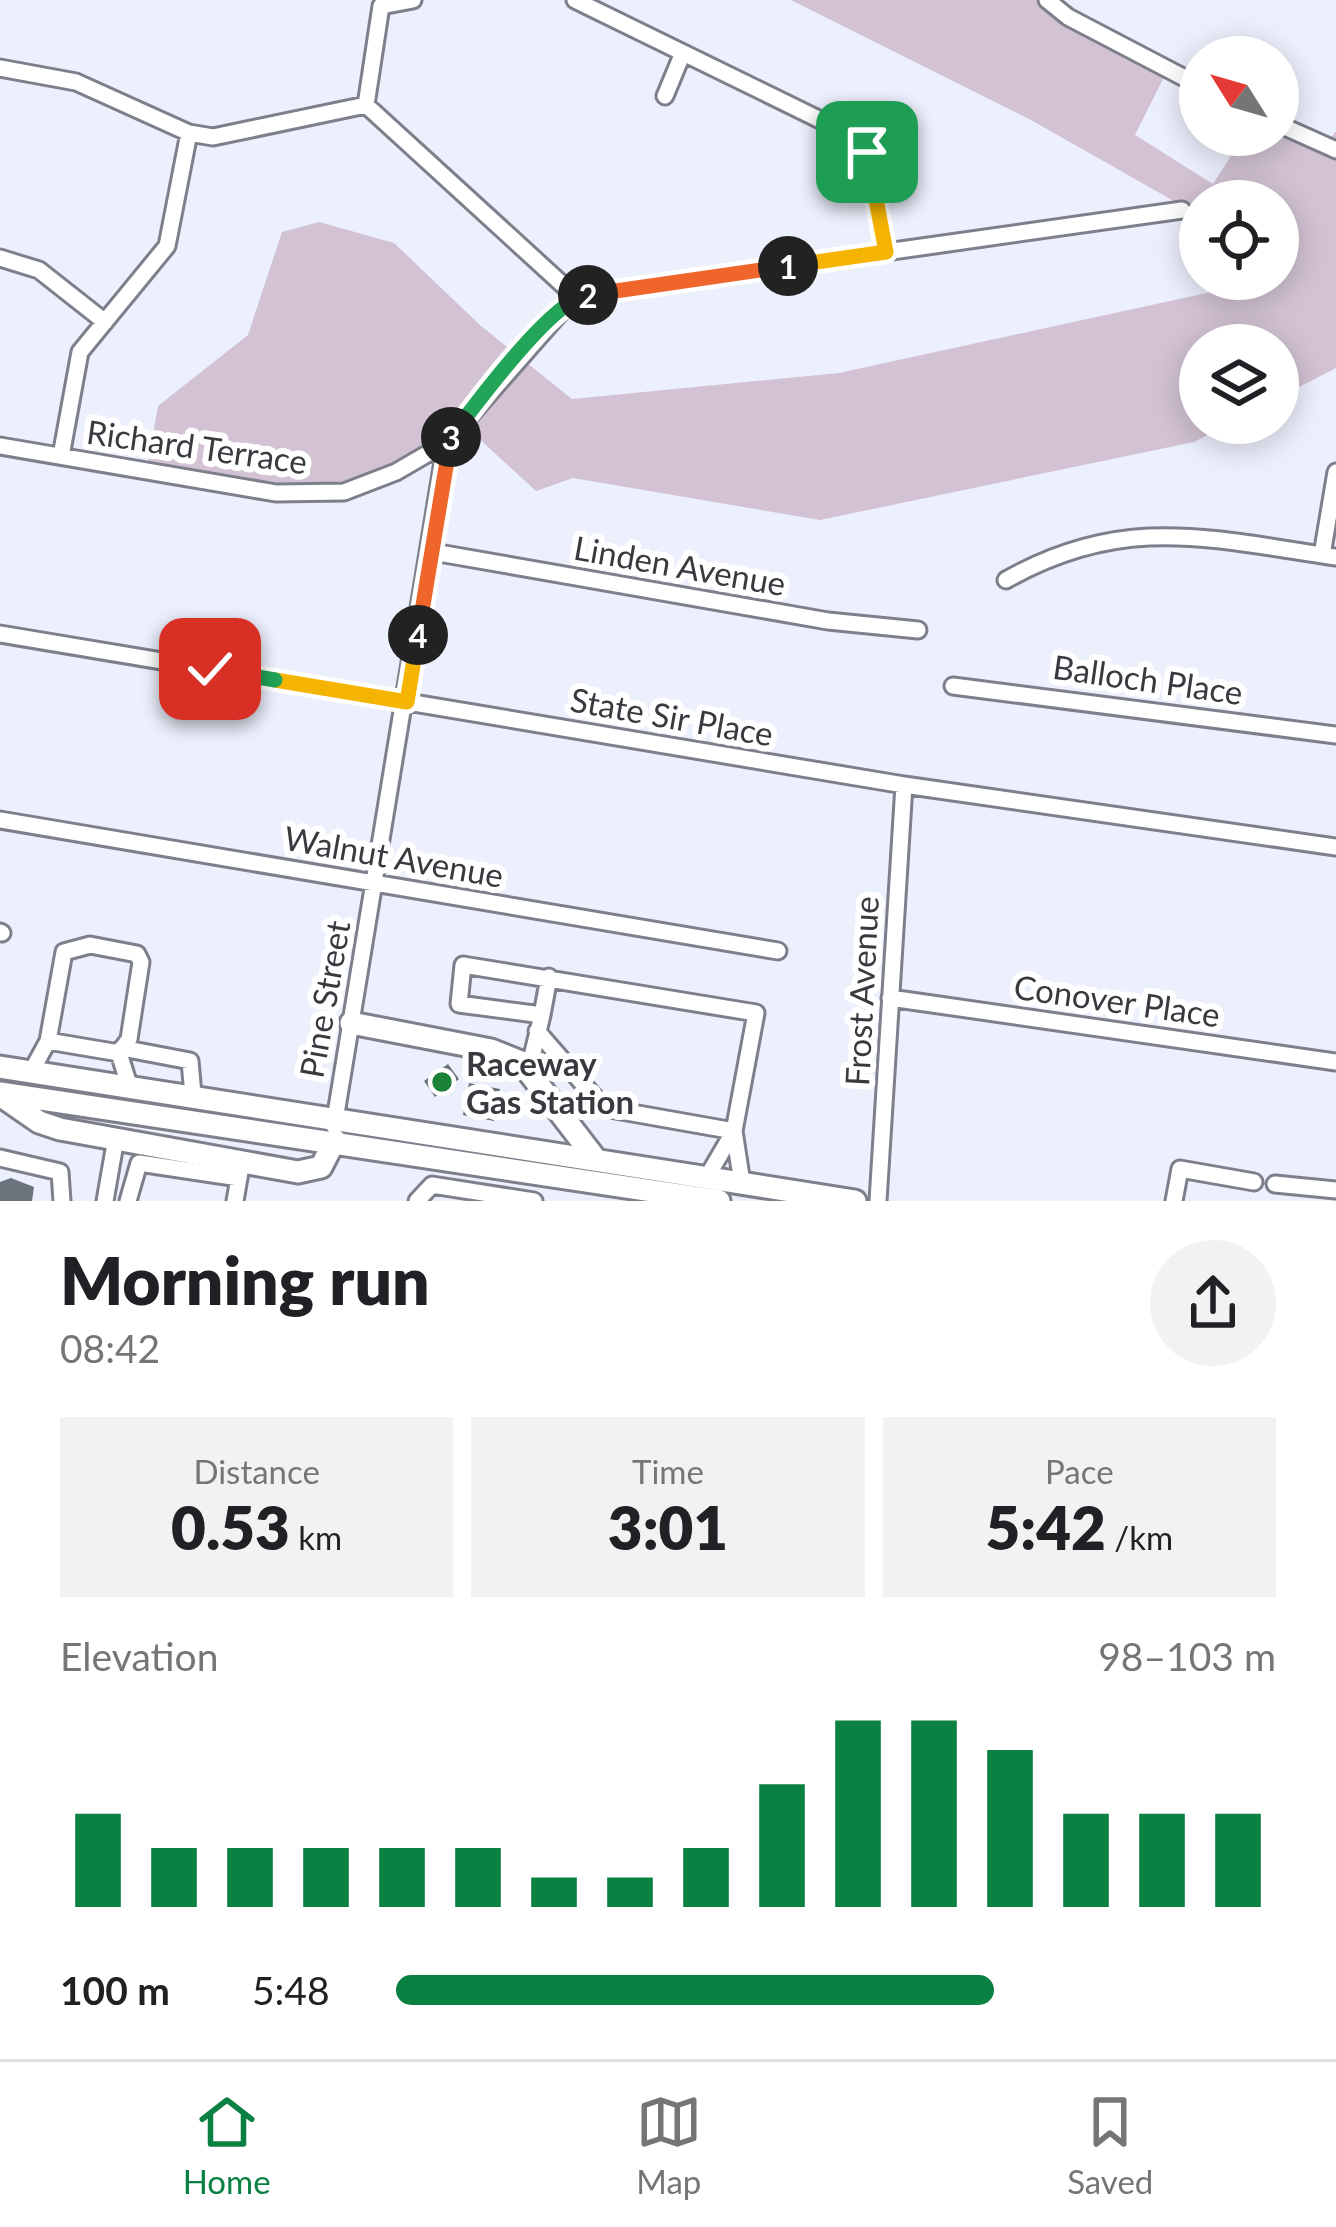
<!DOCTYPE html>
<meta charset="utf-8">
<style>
:root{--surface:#fff;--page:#f2f2f2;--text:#202124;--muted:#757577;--line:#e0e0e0;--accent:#0b8043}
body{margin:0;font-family:Lato,sans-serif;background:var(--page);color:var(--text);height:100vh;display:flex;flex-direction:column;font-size:45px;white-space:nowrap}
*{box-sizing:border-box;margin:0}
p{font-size:39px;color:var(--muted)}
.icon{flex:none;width:66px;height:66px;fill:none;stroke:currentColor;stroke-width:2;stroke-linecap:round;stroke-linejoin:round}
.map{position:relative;height:1201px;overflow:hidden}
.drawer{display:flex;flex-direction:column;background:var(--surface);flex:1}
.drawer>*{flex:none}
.needle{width:78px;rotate:307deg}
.buttons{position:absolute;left:1179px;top:36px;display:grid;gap:24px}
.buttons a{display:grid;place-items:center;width:120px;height:120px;border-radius:50%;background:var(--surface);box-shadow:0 6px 30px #0003;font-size:60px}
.pin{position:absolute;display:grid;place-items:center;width:102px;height:102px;color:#fff;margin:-51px;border-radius:24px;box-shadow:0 6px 18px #0006}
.km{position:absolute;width:60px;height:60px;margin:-30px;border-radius:50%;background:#222;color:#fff;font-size:33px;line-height:60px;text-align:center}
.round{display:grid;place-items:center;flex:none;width:126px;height:126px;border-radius:63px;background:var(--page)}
.head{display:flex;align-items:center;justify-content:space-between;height:204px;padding:0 60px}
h1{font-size:66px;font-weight:800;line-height:90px}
.figures{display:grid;grid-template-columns:repeat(3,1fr);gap:18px;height:204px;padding:12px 60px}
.figures div{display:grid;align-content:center;border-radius:0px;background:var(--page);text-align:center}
.figures b{font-size:60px;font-weight:800}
.figures small{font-size:33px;font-weight:400}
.figures p{font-size:33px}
.chart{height:336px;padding:24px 60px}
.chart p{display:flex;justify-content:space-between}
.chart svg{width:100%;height:216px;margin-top:12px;stroke:var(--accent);stroke-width:6}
ul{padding:0 60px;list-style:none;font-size:39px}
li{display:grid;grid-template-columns:192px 144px 1fr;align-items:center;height:90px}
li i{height:30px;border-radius:15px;background:var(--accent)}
.tabs{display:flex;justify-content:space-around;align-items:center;height:168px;border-top:3px solid var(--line);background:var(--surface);font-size:33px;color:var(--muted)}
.tabs a{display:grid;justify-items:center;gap:6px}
.tabs .selected{color:var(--accent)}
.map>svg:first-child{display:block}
.green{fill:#d2c2d3}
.building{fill:#6a737c}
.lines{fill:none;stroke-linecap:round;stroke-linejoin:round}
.minor-casing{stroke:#7d808b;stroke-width:21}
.highway-casing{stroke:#7d808b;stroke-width:27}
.minor{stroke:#fff;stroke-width:15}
.highway{stroke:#fff;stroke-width:21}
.split-1-casing{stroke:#fff;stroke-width:24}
.split-2-casing{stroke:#fff;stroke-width:24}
.split-3-casing{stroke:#fff;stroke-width:24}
.split-4-casing{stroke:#fff;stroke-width:24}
.split-5-casing{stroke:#fff;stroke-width:24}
.split-6-casing{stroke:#fff;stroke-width:24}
.split-1{stroke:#f5b400;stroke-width:15}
.split-2{stroke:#f0652b;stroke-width:15}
.split-3{stroke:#22a559;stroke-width:15}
.split-4{stroke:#f0652b;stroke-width:15}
.split-5{stroke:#f5b400;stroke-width:15}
.split-6{stroke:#22a559;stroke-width:15}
.poi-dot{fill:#1a8339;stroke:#fff;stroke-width:4.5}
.labels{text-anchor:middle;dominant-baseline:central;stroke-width:12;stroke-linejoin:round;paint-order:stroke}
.street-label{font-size:33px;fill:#393a3f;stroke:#fff}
.poi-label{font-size:33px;font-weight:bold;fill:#393a3f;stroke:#fff;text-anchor:start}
</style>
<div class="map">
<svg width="1336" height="1201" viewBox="0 0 1336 1201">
<rect width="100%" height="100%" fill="#eceffc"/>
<path class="green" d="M791,0H1043L1041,6L1166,73L1135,135L1213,184L1244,135H1278V121L1326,144L1336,131V368L1278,398V345H1200V423H1231L1194,442L820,520L573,478L536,491L475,435L328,491L147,468L158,406L248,335L282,232L319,222L394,243L481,326L572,399L839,373L1239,286L1234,279H1278V201H1200V235L1172,200L1031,120Z"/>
<path class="building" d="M448,1064L459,1079L435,1097L424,1081Z
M469,1083L500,1089L494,1121L463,1115Z
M11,1178L34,1187L32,1201H0V1182Z"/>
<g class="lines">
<defs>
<path id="minor" d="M575,0L849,134L872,164L886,252
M1047,0L1068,17L1200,86
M381,6L413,0
M0,68L76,82L189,133L213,137L366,105L575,296
M665,96L682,55
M366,105L381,6
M1278,124L1336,150
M0,258L39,270L105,322
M0,446L276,493L344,492L396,472L446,443L575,296L1182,210
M61,456L80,352L167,246L189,133
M433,552L828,621L918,630
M1322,555L1336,472
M1006,580C1124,513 1211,539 1336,557
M0,634L904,785L1336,847
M953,686L1336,735
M0,820L778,951
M0,932L2,933
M890,998L1336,1062
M542,1015L549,977
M537,1031L604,1108L734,1131
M48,1041L119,1053
M122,1048L190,1061L193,1095
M529,1069L542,1015L459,1004L463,965L756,1013L734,1131L707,1177
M31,1072L48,1041L64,952L90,945L137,954L141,962L129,1039L119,1053L129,1085
M334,1126L446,443
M734,1131L742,1183
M0,1158L60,1172L62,1201
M1275,1184L1336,1190
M432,1185L534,1201
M105,1201L116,1138
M128,1201L139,1163L239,1178
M235,1201L240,1172
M417,1201L432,1185
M878,1201L904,785
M1174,1201L1180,1169L1254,1182"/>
<path id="highway" d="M351,1023L491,1050L521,1062L594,1157
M0,1067L855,1201
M0,1093L719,1201
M0,1095L39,1122L60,1129L298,1172L321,1167L335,1140"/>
</defs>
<use href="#minor" class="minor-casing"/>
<use href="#highway" class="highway-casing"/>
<use href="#minor" class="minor"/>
<use href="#highway" class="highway"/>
</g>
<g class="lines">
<defs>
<path id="split-1" d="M788,266L886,252L867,152"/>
<path id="split-2" d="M588,295L788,266"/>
<path id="split-3" d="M451,437C474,406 554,298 588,295"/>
<path id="split-4" d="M418,635L451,437"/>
<path id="split-5" d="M275,680L407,702L418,635"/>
<path id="split-6" d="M210,669L275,680"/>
</defs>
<use href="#split-1" class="split-1-casing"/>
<use href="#split-2" class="split-2-casing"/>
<use href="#split-3" class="split-3-casing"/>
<use href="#split-4" class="split-4-casing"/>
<use href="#split-5" class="split-5-casing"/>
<use href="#split-6" class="split-6-casing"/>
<use href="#split-1" class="split-1"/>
<use href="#split-2" class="split-2"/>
<use href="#split-3" class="split-3"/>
<use href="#split-4" class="split-4"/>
<use href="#split-5" class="split-5"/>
<use href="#split-6" class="split-6"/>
</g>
<circle class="poi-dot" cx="442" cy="1082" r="12"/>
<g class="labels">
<g class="street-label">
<text transform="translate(197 446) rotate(8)">Richard Terrace</text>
<text transform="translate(680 565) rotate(10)">Linden Avenue</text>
<text transform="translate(1148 679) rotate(8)">Balloch Place</text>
<text transform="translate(672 716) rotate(10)">State Sir Place</text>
<text transform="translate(394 856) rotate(10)">Walnut Avenue</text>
<text transform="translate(861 991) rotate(-87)">Frost Avenue</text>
<text transform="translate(324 999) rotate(-80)">Pine Street</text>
<text transform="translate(1117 1000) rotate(8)">Conover Place</text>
</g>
<g class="poi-label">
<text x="466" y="1063">Raceway<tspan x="466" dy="38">Gas Station</tspan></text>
</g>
</g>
</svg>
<div class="buttons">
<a><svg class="needle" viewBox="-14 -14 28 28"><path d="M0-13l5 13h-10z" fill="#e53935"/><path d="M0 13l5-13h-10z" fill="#757577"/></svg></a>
<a><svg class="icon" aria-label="locate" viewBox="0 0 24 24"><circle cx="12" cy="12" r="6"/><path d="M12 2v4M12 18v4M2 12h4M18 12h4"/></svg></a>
<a><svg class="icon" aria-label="layers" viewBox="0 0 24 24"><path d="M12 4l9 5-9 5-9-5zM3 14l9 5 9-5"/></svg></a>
</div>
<div class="pin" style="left:867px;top:152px;background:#1e9e55"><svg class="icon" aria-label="arrive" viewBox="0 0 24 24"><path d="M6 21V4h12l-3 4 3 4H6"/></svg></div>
<div class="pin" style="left:210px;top:669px;background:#d93025"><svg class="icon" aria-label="check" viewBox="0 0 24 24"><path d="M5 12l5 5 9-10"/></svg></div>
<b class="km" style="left:788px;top:266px">1</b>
<b class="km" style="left:588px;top:295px">2</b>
<b class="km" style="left:451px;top:437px">3</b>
<b class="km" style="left:418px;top:635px">4</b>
</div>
<section class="drawer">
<div class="head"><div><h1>Morning run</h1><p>08:42</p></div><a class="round"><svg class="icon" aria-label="share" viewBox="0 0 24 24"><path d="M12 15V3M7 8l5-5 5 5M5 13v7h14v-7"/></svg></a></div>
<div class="figures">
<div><p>Distance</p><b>0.53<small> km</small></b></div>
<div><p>Time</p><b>3:01</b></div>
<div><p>Pace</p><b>5:42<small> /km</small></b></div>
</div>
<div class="chart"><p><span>Elevation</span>98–103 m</p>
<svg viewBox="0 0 160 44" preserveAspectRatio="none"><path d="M5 44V25M15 44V32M25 44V32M35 44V32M45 44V32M55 44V32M65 44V38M75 44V38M85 44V32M95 44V19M105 44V6M115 44V6M125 44V12M135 44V25M145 44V25M155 44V25"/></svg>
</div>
<ul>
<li><b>100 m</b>5:48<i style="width:68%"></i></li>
</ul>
</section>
<nav class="tabs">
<a class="selected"><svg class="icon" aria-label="home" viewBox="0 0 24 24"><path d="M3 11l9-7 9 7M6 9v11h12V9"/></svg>Home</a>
<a><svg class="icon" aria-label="map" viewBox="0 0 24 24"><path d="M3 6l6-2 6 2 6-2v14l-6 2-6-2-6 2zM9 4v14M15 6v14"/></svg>Map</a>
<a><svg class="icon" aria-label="saved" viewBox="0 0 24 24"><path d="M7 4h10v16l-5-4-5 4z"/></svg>Saved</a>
</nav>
